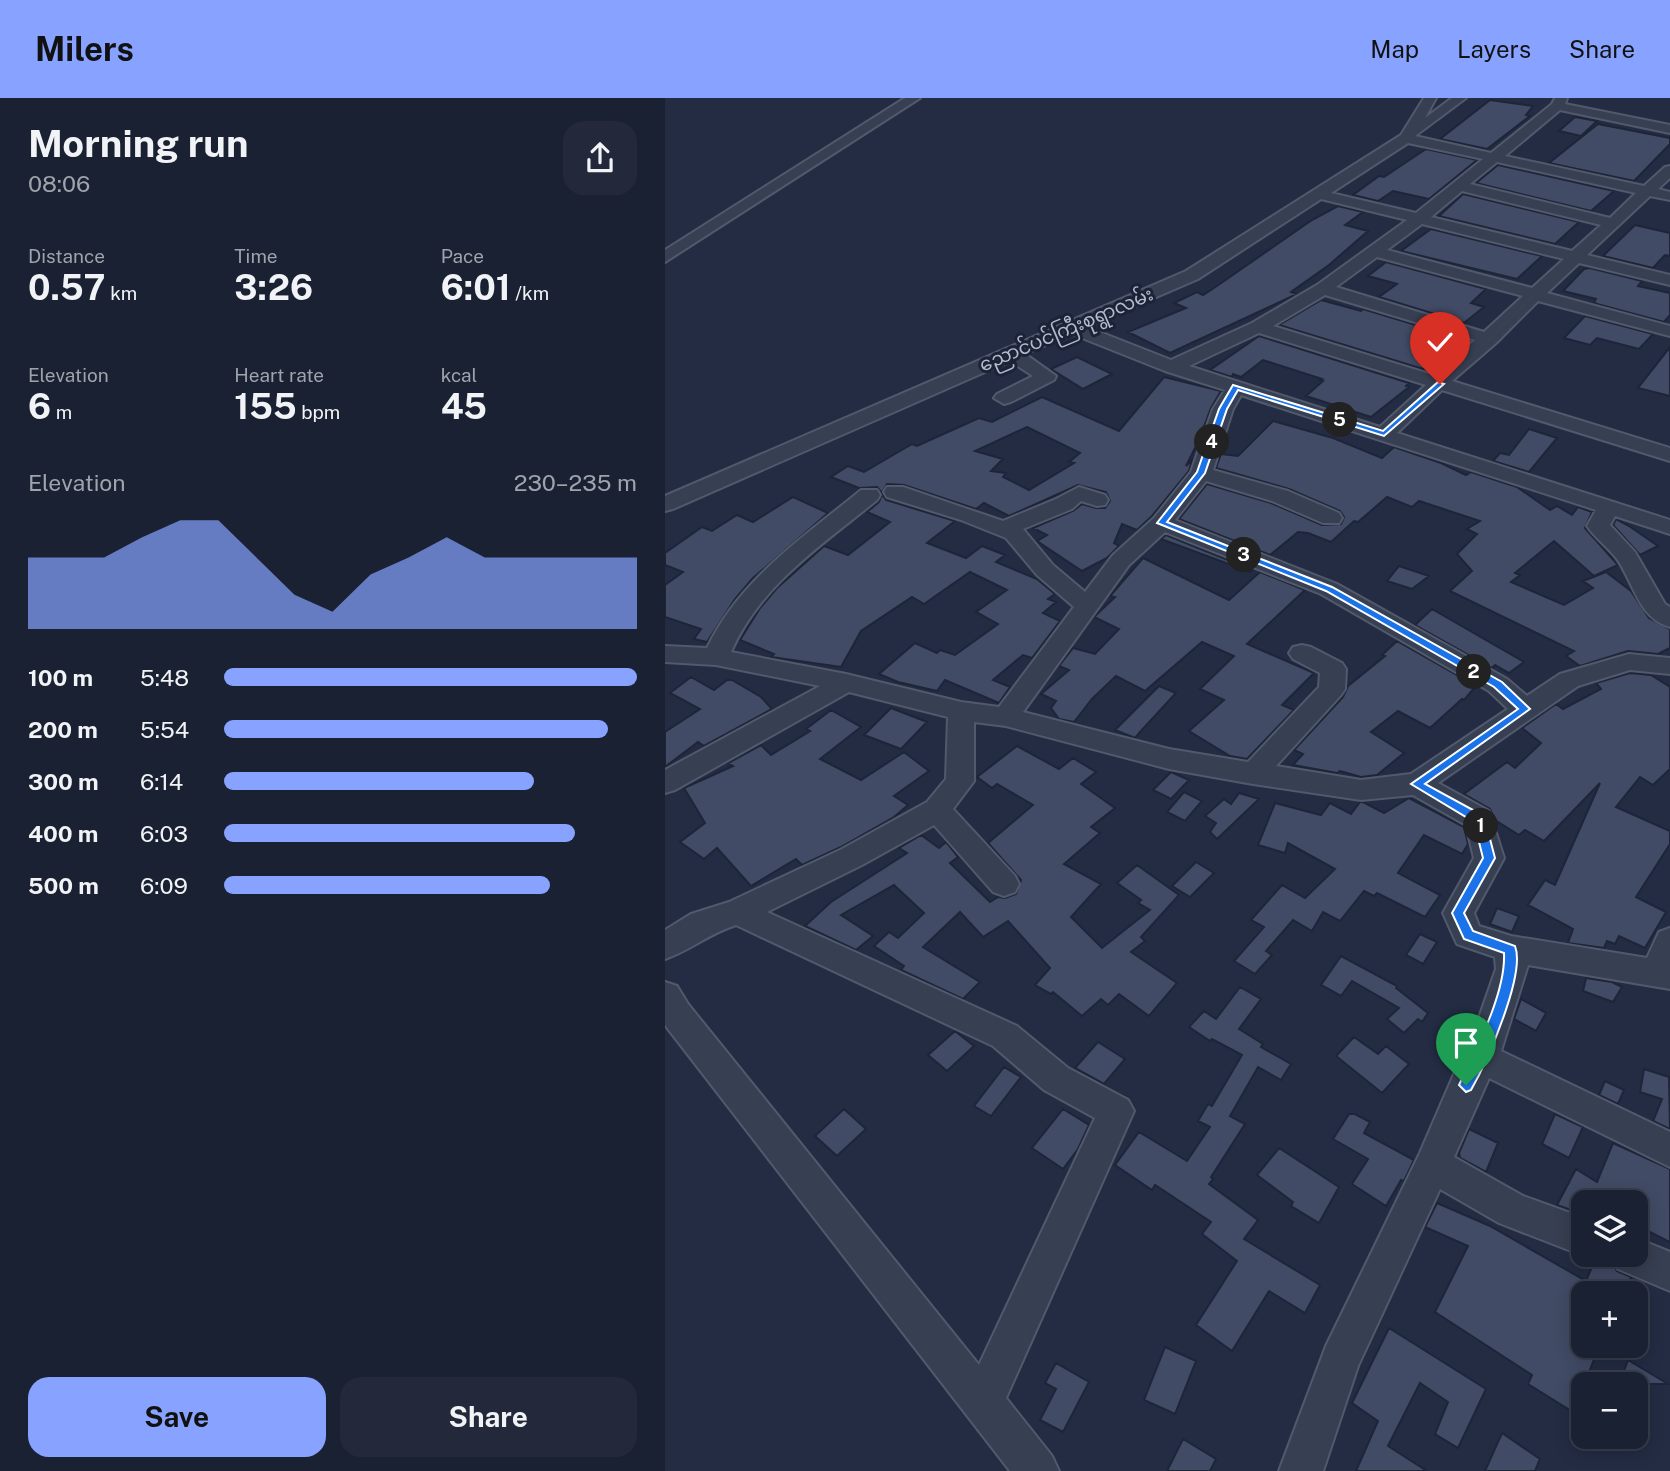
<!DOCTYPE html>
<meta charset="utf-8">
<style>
:root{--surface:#1a2132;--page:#23293a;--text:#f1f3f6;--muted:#9fa3ac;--line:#383e4d;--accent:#87a3ff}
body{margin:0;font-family:"Public Sans","Noto Sans Myanmar",sans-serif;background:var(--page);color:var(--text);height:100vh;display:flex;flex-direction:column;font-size:26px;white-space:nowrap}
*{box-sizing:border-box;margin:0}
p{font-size:23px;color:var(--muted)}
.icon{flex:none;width:38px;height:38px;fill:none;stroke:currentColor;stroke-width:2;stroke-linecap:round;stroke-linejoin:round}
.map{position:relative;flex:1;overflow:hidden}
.sheet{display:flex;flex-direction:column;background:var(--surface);width:665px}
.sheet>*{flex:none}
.fabs{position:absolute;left:906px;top:1092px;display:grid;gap:14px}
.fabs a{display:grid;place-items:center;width:77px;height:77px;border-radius:14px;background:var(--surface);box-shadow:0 4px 18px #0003,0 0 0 2px var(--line);font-size:35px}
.pin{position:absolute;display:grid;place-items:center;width:60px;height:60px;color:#fff;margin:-72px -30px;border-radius:50% 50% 50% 0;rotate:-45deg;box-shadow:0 0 7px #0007}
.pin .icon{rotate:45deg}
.km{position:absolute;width:35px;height:35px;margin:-18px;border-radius:50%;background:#222;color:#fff;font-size:19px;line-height:35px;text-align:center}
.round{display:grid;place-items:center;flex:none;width:74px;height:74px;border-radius:21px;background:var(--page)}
.summary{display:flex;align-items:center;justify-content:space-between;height:119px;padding:0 28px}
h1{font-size:38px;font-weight:700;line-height:52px}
.figures{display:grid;grid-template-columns:repeat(3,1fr);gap:10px;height:119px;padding:7px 28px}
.figures div{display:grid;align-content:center}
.figures b{font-size:35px;font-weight:700}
.figures small{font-size:19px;font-weight:400}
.figures p{font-size:19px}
.chart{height:196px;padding:14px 28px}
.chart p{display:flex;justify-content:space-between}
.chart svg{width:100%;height:126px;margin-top:7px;fill:var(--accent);opacity:.7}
.button{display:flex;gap:14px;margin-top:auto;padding:14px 28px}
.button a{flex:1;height:80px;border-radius:21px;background:var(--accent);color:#111;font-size:28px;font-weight:700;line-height:80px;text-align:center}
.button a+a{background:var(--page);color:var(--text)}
ul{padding:0 28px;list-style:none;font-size:23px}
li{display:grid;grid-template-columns:112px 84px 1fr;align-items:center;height:52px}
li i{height:18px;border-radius:9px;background:var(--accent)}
header{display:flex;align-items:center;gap:42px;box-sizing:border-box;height:98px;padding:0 35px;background:var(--accent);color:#111}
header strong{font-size:33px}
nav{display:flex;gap:38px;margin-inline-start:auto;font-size:24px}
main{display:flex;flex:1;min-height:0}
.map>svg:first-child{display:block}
.building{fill:#414b65;stroke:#1e2539;stroke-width:2;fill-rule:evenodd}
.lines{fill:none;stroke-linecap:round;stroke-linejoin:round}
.minor-casing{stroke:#52596c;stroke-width:4}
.minor{fill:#373f52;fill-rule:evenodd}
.route{fill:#1a73e8;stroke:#fff;stroke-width:2}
.labels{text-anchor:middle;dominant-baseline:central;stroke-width:6;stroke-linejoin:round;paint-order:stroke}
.far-street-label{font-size:19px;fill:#b4bacc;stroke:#1c2338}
</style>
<header>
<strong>Milers</strong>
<nav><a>Map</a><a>Layers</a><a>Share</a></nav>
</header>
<main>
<section class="sheet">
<div class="summary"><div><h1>Morning run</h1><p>08:06</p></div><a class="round"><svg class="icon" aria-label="share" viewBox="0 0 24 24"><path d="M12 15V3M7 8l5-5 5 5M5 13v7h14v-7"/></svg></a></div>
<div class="figures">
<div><p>Distance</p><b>0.57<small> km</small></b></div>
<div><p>Time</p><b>3:26</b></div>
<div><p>Pace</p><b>6:01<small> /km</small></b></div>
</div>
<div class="figures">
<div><p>Elevation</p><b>6<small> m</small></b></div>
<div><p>Heart rate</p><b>155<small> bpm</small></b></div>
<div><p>kcal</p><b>45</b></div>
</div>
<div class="chart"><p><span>Elevation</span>230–235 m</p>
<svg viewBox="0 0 160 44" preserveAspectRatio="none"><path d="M0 44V19L10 19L20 19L30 12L40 6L50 6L60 19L70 32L80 38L90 25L100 19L110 12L120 19L130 19L140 19L150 19L160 19V44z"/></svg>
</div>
<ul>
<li><b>100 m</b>5:48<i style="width:100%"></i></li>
<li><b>200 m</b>5:54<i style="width:93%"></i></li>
<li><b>300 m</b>6:14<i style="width:75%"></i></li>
<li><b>400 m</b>6:03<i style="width:85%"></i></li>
<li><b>500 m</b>6:09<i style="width:79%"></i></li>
</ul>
<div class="button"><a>Save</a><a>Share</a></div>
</section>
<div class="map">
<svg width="1005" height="1373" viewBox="0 0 1005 1373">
<rect width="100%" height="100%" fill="#232c43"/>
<path class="building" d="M825,2L868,8L861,17L865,18L822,51L775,41Z
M910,19L932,23L916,38L894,33Z
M933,26L1005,40V46L969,83L884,65Z
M761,51L812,62L764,101L728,93L713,103L688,97L714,78L719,79Z
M833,67L949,93L926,113L811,85Z
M798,96L914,124L890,146L774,118Z
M673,108L698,114L680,127L703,133L664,167L626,194L632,196L505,255L463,234L521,210L509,205L532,194L538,197L549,190L647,122Z
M970,127L1005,135V158L1000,157L988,170L938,158Z
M766,131L877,158L852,181L736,153Z
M721,164L821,191L806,205L819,209L799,225L714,199L732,186L703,178Z
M925,170L977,183L973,188L1005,195V217L999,224L932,206L929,204L931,201L898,193L919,171Z
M656,202L696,213L698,211L784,237L780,240L790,242L758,271L614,227Z
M920,218L988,236L974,251L932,240L925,247L899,240Z
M594,238L744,285L741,288L744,289L706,319L641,298L658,283L655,282L657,281L598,262L576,279L568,276L567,279L545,272Z
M1005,249V298L973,290Z
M412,259L447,276L418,291L386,271Z
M499,279L556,293L546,310L534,342L521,368L527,362L524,373L487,418L472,432L457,426L449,445L454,448L442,460L417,473L372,443L382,437L368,430L408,413L417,406L431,410H440L445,403L441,394L413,387L344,418L319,405L311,411L239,387L222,386L217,395L212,389L194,390L166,379L183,368L199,374L247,346L252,348L314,320L327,324L377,299L454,333ZM362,329L415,355L404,364L409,365L364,392L338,379L341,375L326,373L338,361L310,353Z
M608,323L668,340L717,360L729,349L776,365L801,377L806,374L852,389L885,412L892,408L907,417L913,409L927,414L920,430L953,467L929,478L889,443L850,475L855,477L846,484L899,507L928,490L918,483L941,474L966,493L984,520L1005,531V550L993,556L963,553L915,568L901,558L909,553L785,493L807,473L792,456L812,436L802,431L815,423L754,403L747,409L722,399L693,424L689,423L666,444L643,435L633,434L605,457L514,421L542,386L606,405L657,427L676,426L679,419L675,413L624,391L551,370L556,356L573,358Z
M864,331L892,340L864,374L828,363L835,355L844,357Z
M217,396L221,402L290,423L262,445L301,460L317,448L340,457L331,464L372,481L390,496L383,501L391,504L378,515L395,523L367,560L358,557L328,582L345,589L334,605L280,582L272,593L233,584L214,576L250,545L272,555L275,552L290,557L333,526L311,514L342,492L305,474L259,506L247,499L196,533L176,569L106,559L109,556L75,542L95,510L112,490L159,448L183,457L225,424L202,414L214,404Z
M128,399L163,415L88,480L70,501L42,544L29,541L36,531L0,519V487L18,474L0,467V455L37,429L47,433L72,417L88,424Z
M951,421L964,428L993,448L975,457L948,427Z
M501,437L588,472L585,474L496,441Z
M478,460L564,502L595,474L640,492L582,546L649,575L617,607L629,612L582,661L565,658L524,633L559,602L535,591L569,558L537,544L480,593L451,578L427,601L409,624L394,621L386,610L391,603L376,596L404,572L394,568L408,550L430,556L454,531L429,519L450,499L445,498Z
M734,468L764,478L747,491L722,483Z
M767,511L859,564L844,575L830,567L827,570L750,527Z
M732,543L811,588L799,602L797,601L765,630L733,613L706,634L739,655L712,677L696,679L675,673L672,675L628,667L638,656L629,652L678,599L683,588L720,558L717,557Z
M965,575L986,577L1005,589V671L988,687L975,679L951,709L1005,733V746L971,799L1001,814L980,850L954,838L950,846L942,843L939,850L903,845L908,831L863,807L880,782L890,787L935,685L879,743L860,732L854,737L830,722L825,711L799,696L842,664L850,670L876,645L857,630L891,606L898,611L936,591L931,585Z
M26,579L49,592L62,582H67L96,599L107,611L39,648L33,644L0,669V634L35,611L5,595Z
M494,588L511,595L475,634L470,640L450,632Z
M226,610L262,624L236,651L199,637Z
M166,612L196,629L155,661L196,682L239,654L264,673L229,698L243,707L229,719L176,749L137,767L131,761L86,788L52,750L39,761L15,744L40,725L19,690L68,668L63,665L96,647L106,657L145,633L141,631Z
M352,648L394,671L408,660L431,674L416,686L450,710L426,729L435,735L399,766L436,786L406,819L437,850L485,812L473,805L476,802L452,785L472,767L514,797L476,839L480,843L466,854L512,885L484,918L454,896L443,907L436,901L417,918L388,894L386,896L370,887L385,870L343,823L318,839L295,814L258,849L315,884L298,901L236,872L239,868L209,848L224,834L233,840L259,815L229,787L176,817L208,838L191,852L140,828L166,804L242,755L234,750L256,737L274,750L281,744L293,759L285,765L325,804L333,799L340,800L351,796L356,782L323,745L368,707L332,686L327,690L312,679Z
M506,674L524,682L506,701L488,692Z
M519,694L537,703L520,723L502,714Z
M574,695L594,701L552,741L545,734L551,725L540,718L559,701L566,706Z
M744,700L799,729L803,746L797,756L759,737L733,775L775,797L760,819L712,795L709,798L699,793L675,823L658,814L647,833L628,822L601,853L607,857L590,876L569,863L599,829L586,822L617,787L640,800L670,771L623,745L620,755L593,747L610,705L656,717L665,705L686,716L695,704H698L719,715Z
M531,764L549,775L525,799L507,788Z
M832,810L854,818L847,834L825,826Z
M755,836L772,844L758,866L741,857Z
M676,858L732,888L731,890L763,915L757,924L753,921L739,935L722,921L734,910L687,883L676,898L656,887Z
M921,880L947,884L957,889L948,904L918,893Z
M575,889L596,901L574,931L598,946L596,949L626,966L616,982L593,969L565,1018L580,1026L546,1079L548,1081L544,1086L593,1122L579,1141L655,1187L640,1215L604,1193L567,1253L531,1227L572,1163L537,1136L546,1124L490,1087L487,1092L450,1067L474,1034L522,1063L545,1029L533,1023L543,1006L547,1008L577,957L547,941L545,943L524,929L539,913L551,921Z
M856,901L881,915L871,933L849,921Z
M290,933L309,948L282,973L263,957Z
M689,939L713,956L721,948L744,966L717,995L671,958Z
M433,944L460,961L439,986L410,970Z
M339,969L356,979L326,1018L309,1008Z
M979,971L1004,979L1005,1031L988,1023L997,1001L975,994Z
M940,983L959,992L953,1006L934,997Z
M179,1011L201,1031L172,1058L150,1038Z
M398,1011L424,1027L413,1051L398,1071L367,1050Z
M684,1016H690L705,1024L699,1035L749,1062L739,1083L736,1082L721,1108L687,1086L703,1061L668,1041Z
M890,1016L918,1029L904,1060L877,1046Z
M804,1031L833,1045L821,1074L795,1060L794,1055Z
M948,1045L1005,1071V1144L971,1127V1104H919V1117L892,1107L911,1071L932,1084Z
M614,1050L674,1089L654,1125L626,1108L628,1104L592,1077Z
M772,1105L825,1128L921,1183L932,1157L948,1166L952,1173L966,1179L959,1195H919V1248L932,1254L908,1314L863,1286L867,1277L770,1214L803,1148L760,1129Z
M724,1230L821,1291L793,1350L770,1336L783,1304L755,1285L723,1348L762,1373H691L713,1323L687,1305Z
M500,1249L531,1263L510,1316L479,1302Z
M963,1262L1003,1286H954Z
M391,1265L424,1284L398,1334L375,1322L391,1291L380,1285Z
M837,1335L875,1361L870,1373H820Z
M518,1341L551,1361L545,1373H502Z"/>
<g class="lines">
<defs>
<path id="minor" d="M240,0H255L0,164V152Z
M759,0H771L760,20L787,0H801L750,38L826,55L887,6L890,0H902L900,6L1005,27V35L895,12L840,58L979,88L1000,69L1005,68V80L993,91L1005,94V102L985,98L922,157L1005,177V187L914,165L882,195L1005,228V238L873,203L831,245L787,283L1005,350V363L777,292L732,335L1005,422V436L950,418L945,427L970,454L1000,506L1005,509V529C973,520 969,485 952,461C943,449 930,440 922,428L931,412L576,297L568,311L548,372L623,393L674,415L677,420L674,425H658L607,403L541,383L510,422L672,486L842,581L862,598L895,576L964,556L1005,560V576L965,572L913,588L773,685L824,713L839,760L809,815L814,828L846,838L982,860L994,834L1005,830V891L863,867L836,953L1005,1034V1069L824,980L789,1059L858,1098L919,1120V1157H922L919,1158L834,1125L775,1091L693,1268L658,1373H614L661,1248L754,1057L789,976L802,954L831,871L830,859L792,846L778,815L809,760L801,727L748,697L696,702L588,686L504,671L341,628L309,624V683L288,711L350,778L354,786L350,794L339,798L328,794L269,727L197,767L102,814L352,928L403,970L463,1002L469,1013L341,1300L387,1358L394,1373H345L0,927V884L12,888L23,906L314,1267L430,1020L379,992L328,948L71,827C43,836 26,852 0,861V832L26,816L64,804L177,751L262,704L281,681L283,619L184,594L10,692L0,695V672L155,588L51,567L0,564V548L42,550C75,481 139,439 196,392H212L215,397L212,402C157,447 95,487 66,554L181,576L296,604L334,609L409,509L372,477L341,440L296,422L222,399L219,394L222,389H238L338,423L391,401L414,389L440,397L443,402L440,407L432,408L416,403L407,411L358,431L388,467L420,494L448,457L489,420L526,374L548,311L560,292L500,273L407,236L360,256L391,278L389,282L346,304L339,306L329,300L332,296L368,278L345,263L8,411L0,413V398L521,173L736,37ZM743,45L818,61L751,115L666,95ZM832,64L971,95L945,120L805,86ZM797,93L936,127L907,153L766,119ZM656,101L742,122L652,187L587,225L506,262L422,229L533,181ZM757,126L899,161L867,190L722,152ZM712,159L858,198L819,234L671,189ZM660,197L810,242L771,278L608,228ZM594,235L761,287L715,329L524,268ZM500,434L656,496L824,593L843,611L746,676L696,682L611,668L676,597L680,591L681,571L677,565L646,549L637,547L628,549L624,555L628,561L655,575L654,589L583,664L504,651L358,614L464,467Z
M971,1140L1005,1154V1193L953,1171L948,1157H971Z"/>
</defs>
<use href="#minor" class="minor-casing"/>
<use href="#minor" class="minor"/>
</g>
<path class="route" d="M773,284L779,286L719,338L573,292L562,311L540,375L502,424L667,489L837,584L865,611L760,686L819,718L830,760L799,815L808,833L850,848C861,876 822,964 806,992L801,994L794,987C811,951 841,895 839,855L799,841L787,815L818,760L809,724L746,686L853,611L829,589L661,493L492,425L532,374L554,311L568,287L718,333Z"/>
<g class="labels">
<g class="far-street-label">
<text transform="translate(401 231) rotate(-23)">ညောင်ပင်ကြီးစုရွာလမ်း</text>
</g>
</g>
</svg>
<div class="fabs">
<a><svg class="icon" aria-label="layers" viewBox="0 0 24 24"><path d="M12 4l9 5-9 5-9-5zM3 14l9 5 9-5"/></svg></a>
<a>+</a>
<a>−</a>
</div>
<div class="pin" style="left:801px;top:987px;background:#1e9e55"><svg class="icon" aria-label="arrive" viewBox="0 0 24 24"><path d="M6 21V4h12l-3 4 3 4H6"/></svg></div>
<div class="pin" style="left:775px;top:286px;background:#d93025"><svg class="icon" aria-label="check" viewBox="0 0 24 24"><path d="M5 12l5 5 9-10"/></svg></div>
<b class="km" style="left:816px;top:728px">1</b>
<b class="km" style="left:809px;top:574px">2</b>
<b class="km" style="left:579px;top:457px">3</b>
<b class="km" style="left:547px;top:344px">4</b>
<b class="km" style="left:675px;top:322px">5</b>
</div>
</main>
